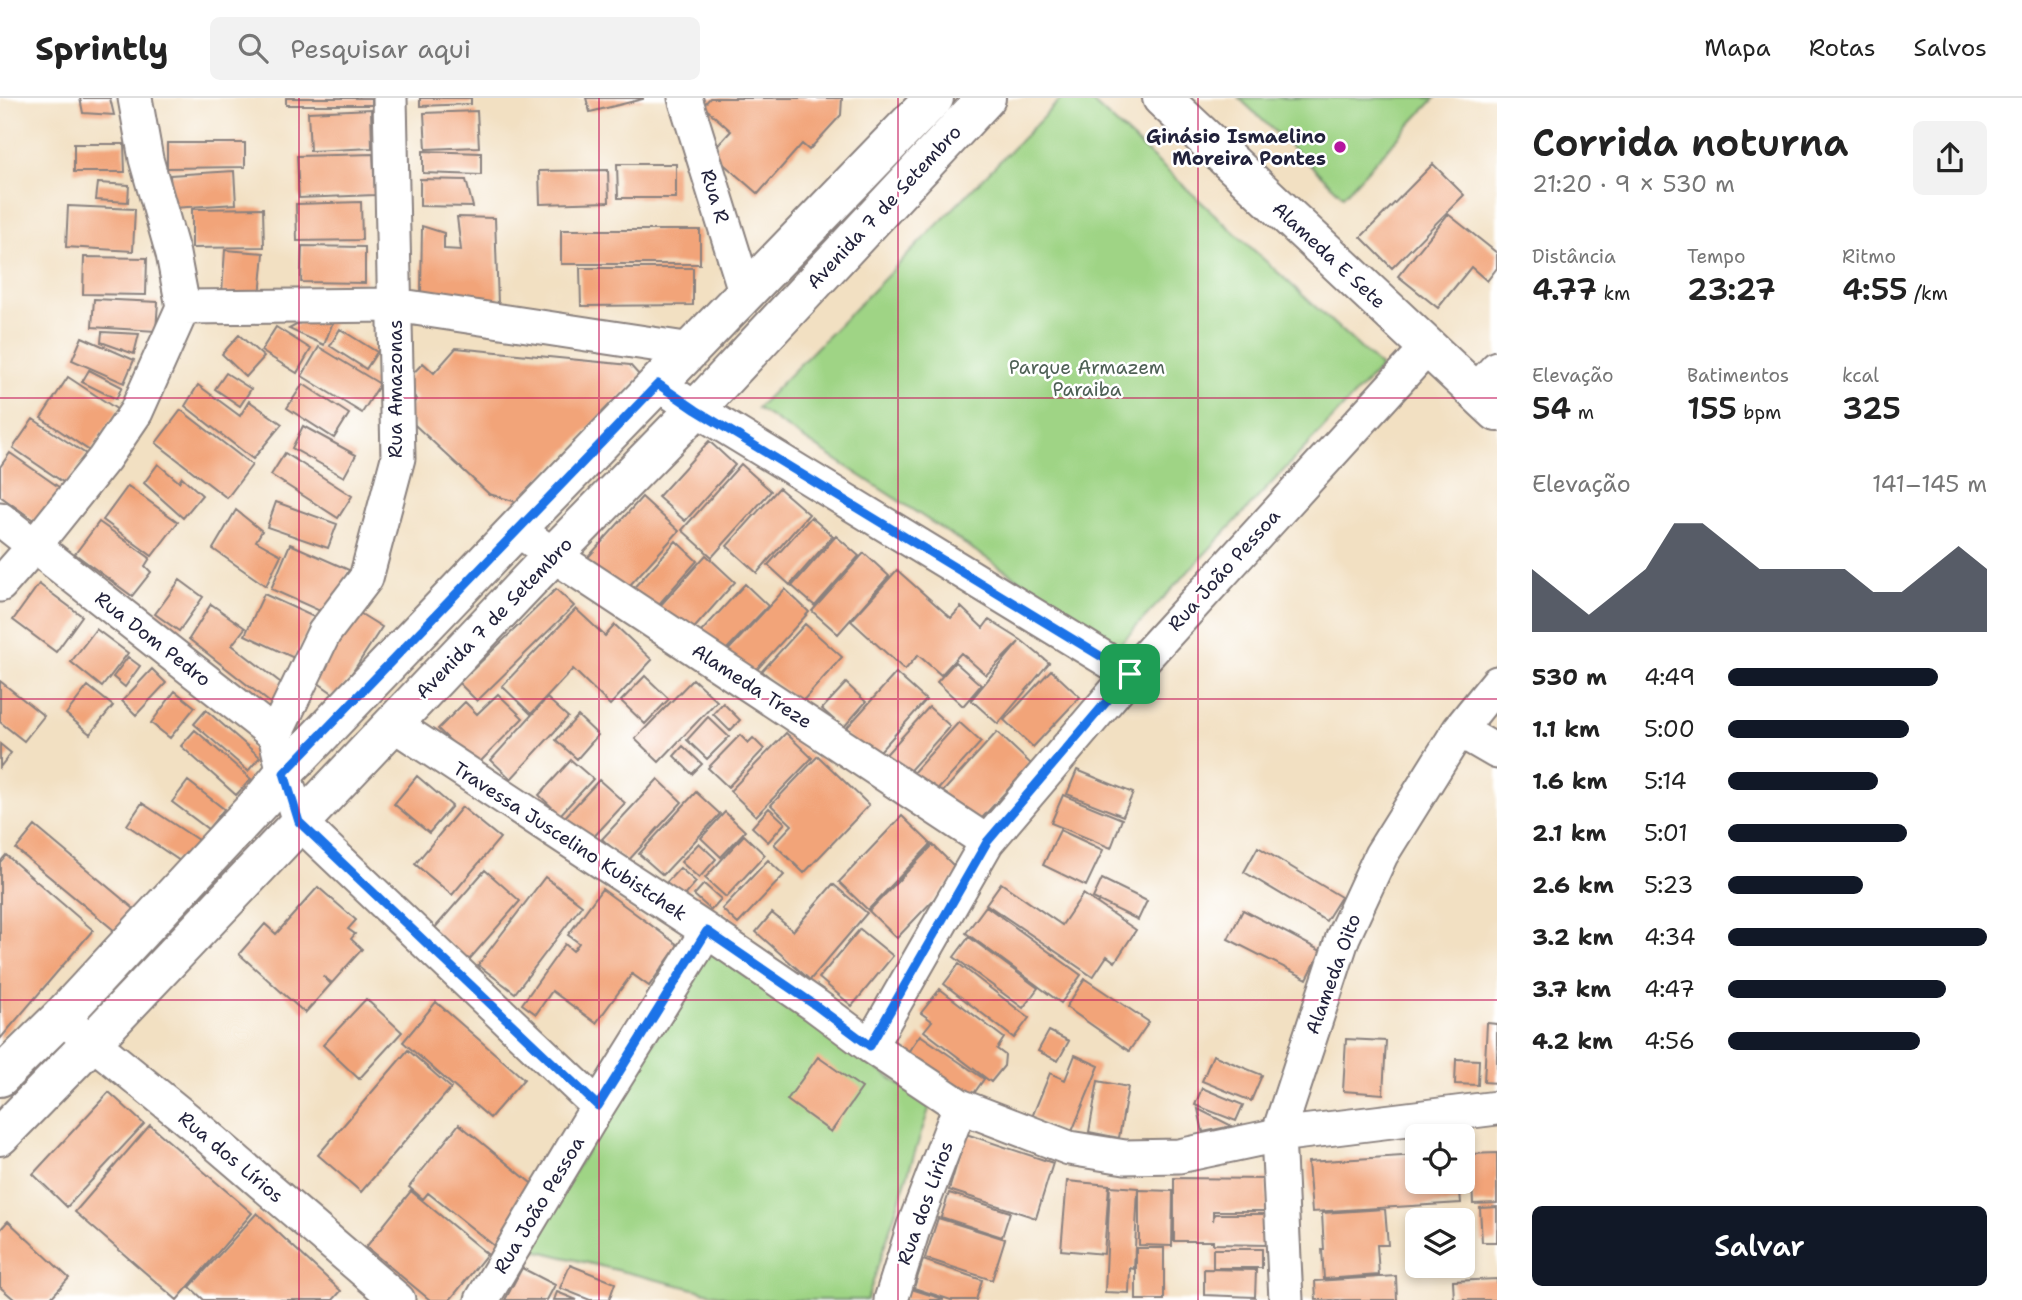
<!DOCTYPE html>
<html lang="pt">
<meta charset="utf-8">
<style>
:root{--surface:#fff;--page:#f2f2f2;--text:#222;--muted:#767676;--line:#e0e0e0;--accent:#111827}
body{margin:0;font-family:"Shantell Sans",sans-serif;background:var(--page);color:var(--text);height:100vh;display:flex;flex-direction:column;font-size:26px;white-space:nowrap}
*{box-sizing:border-box;margin:0}
p{font-size:23px;color:var(--muted)}
.icon{flex:none;width:38px;height:38px;fill:none;stroke:currentColor;stroke-width:2;stroke-linecap:round;stroke-linejoin:round}
.map{position:relative;flex:1;overflow:hidden}
.panel{display:flex;flex-direction:column;background:var(--surface);width:525px}
.panel>*{flex:none}
.buttons{position:absolute;left:1405px;top:1026px;display:grid;gap:14px}
.buttons a{display:grid;place-items:center;width:70px;height:70px;border-radius:10px;background:var(--surface);box-shadow:0 4px 10px #0003;font-size:35px}
.pin{position:absolute;display:grid;place-items:center;width:60px;height:60px;color:#fff;margin:-30px;border-radius:14px;box-shadow:0 4px 10px #0006}
.round{display:grid;place-items:center;flex:none;width:74px;height:74px;border-radius:10px;background:var(--page)}
.headline{display:flex;align-items:center;justify-content:space-between;height:119px;padding:0 35px}
h1{font-size:38px;font-weight:600;line-height:52px}
.metrics{display:grid;grid-template-columns:repeat(3,1fr);gap:10px;height:119px;padding:7px 35px}
.metrics div{display:grid;align-content:center}
.metrics b{font-size:30px;font-weight:600}
.metrics small{font-size:19px;font-weight:400}
.metrics p{font-size:19px}
.chart{height:196px;padding:14px 35px}
.chart p{display:flex;justify-content:space-between}
.chart svg{width:100%;height:126px;margin-top:7px;fill:var(--accent);opacity:.7}
.button{display:flex;gap:14px;margin-top:auto;padding:14px 35px}
.button a{flex:1;height:80px;border-radius:10px;background:var(--accent);color:#fff;font-size:28px;font-weight:600;line-height:80px;text-align:center}
ul{padding:0 35px;list-style:none;font-size:23px}
li{display:grid;grid-template-columns:112px 84px 1fr;align-items:center;height:52px}
li i{height:18px;border-radius:9px;background:var(--accent)}
header{display:flex;align-items:center;gap:42px;box-sizing:border-box;height:98px;padding:0 35px;background:var(--surface);border-bottom:2px solid var(--line)}
header strong{font-size:33px}
nav{display:flex;gap:38px;margin-inline-start:auto;font-size:24px}
.search{width:490px;height:63px;background:var(--page);display:flex;align-items:center;gap:18px;box-sizing:border-box;padding:0 24px;border-radius:10px;color:var(--muted);font-size:26px}
main{display:flex;flex:1;min-height:0}
.map>svg:first-child{display:block}
.green{fill:#9fd485;stroke:#607b60;stroke-width:2}
.building{fill:#f2a479}
.lines{fill:none;stroke-linecap:round;stroke-linejoin:round}
.street-casing{stroke:#8a817e;stroke-width:37}
.secondary-casing{stroke:#8a817e;stroke-width:42}
.street{stroke:#fff;stroke-width:33}
.secondary{stroke:#fff;stroke-width:38}
.route-casing{stroke:#fff;stroke-width:14}
.route{stroke:#1a73e8;stroke-width:9}
.grid{fill:none;stroke:#c2185b;stroke-width:2;stroke-opacity:0.55}
.poi-dot{fill:#b5179e;stroke:#fff;stroke-width:2.5}
.labels{text-anchor:middle;dominant-baseline:central;stroke-width:5;stroke-linejoin:round;paint-order:stroke}
.poi-label{font-size:19px;font-weight:bold;fill:#22223b;stroke:#fff;text-anchor:end}
.street-label{font-size:19px;fill:#22223b;stroke:#fff}
.park-label{font-size:19px;fill:#4e6055;stroke:#fff}
</style>
<header>
<strong>Sprintly</strong>
<div class="search"><svg class="icon" aria-label="search" viewBox="0 0 24 24"><circle cx="10" cy="10" r="6"/><path d="M15 15l6 6"/></svg>Pesquisar aqui</div>
<nav><a>Mapa</a><a>Rotas</a><a>Salvos</a></nav>
</header>
<main>
<div class="map">
<svg width="1497" height="1202" viewBox="0 0 1497 1202">
<rect width="100%" height="100%" fill="#fff"/>
<filter id="ink" filterUnits="userSpaceOnUse"><feTurbulence type="fractalNoise" baseFrequency=".0143" numOctaves="2"/><feDisplacementMap in="SourceGraphic" scale="14" xChannelSelector="R" yChannelSelector="G"/><feConvolveMatrix kernelMatrix="1 2 1 2 8 2 1 2 1" color-interpolation-filters="sRGB"/></filter>
<filter id="wash" filterUnits="userSpaceOnUse"><feTurbulence type="fractalNoise" baseFrequency=".00686" numOctaves="4" result="noise"/><feDisplacementMap in="SourceGraphic" scale="28" xChannelSelector="R" yChannelSelector="G"/><feGaussianBlur stdDeviation="1.57" result="paint"/><feColorMatrix in="noise" values="0 0 0 0 0 0 0 0 0 0 0 0 0 0 0 0 0 1.4 0 .05"/><feComposite in="paint" operator="in"/></filter>
<g filter="url(#wash)">
<rect width="100%" height="100%" fill="#f2e0c2"/>
<path class="green" d="M1062,0H1088L1381,269L1119,547L757,310Z
M1239,0H1435L1343,98Z
M710,852L930,1008L867,1202H739L527,1150Z"/>
<g id="blocks">
<path class="building" d="M80,0H110L114,17L83,15Z
M286,0H372V7H286Z
M420,0H471V6L420,8Z
M586,0H643V1L590,14Z
M710,0H842L841,17L809,52L802,46L758,96L711,55L731,33L703,8Z
M371,11L372,50L310,53L308,14Z
M477,13L479,49L426,51L424,15Z
M167,45H245V69L167,70Z
M74,46H124L125,74H74Z
M423,53L481,55V77L423,75Z
M373,56L375,97L299,100L297,58Z
M617,66H676V100H618Z
M1433,66L1464,97L1392,170L1361,139Z
M608,72L609,104L540,106L539,73Z
M234,73L236,106L172,110L170,77Z
M420,81L466,82L473,109L420,108Z
M98,85L129,87L128,104L96,102Z
M361,104L362,142L297,143L296,106Z
M68,108L135,111L133,153L66,149Z
M263,110L264,149L192,150V111Z
M1448,116L1497,155V170L1487,183L1471,169L1438,210L1398,178Z
M457,119L495,120L498,206L421,195L422,128L444,135V151L461,152Z
M561,132H700V166H561Z
M302,148L365,149V185L301,184Z
M225,152L264,155L260,198L222,195Z
M84,159L147,160L146,197L83,196Z
M580,170H693V207L581,208Z
M94,201L158,204L156,233L92,229Z
M309,220L333,224L324,247L289,231Z
M276,229L311,251L297,275L261,253Z
M340,231L377,254L366,271L330,248Z
M102,234L139,236L134,256L101,244Z
M239,237L264,259L246,279L222,256Z
M82,239L134,262L124,285L72,262Z
M319,249L380,286L362,315L302,278Z
M456,250L630,267L640,278L517,404L489,396L403,316L417,301L402,287L423,265L434,275Z
M89,272L122,289L116,301L82,284Z
M226,275L251,291L240,308L215,291Z
M68,279L118,312L90,353L41,320Z
M303,286L349,316L334,340L287,310Z
M198,287L240,318L249,303L282,326L253,361L185,308Z
M181,312L252,367L227,400L156,345Z
M33,321L86,356L66,386L13,350Z
M303,328L356,357L344,379L292,350Z
M709,343L735,367L685,423L658,399Z
M10,355L63,392L39,426L0,398V369Z
M285,355L352,398L338,420L271,377Z
M158,366L179,384L182,379L202,397L183,420L144,385Z
M741,366L771,393L712,459L682,432Z
M128,388L178,424L152,458L103,422Z
M779,390L809,416L757,475L727,448Z
M642,399L679,433L620,498L583,465Z
M276,404L337,426L328,450L267,429Z
M236,412L262,433L256,443L281,457L266,488L213,451Z
M811,419L833,438L790,487L768,467Z
M99,424L150,460L145,468L151,474L132,498L75,456Z
M836,438L859,458L815,508L792,488Z
M676,443L697,463L651,515L629,495Z
M290,446L349,472L329,517L271,491Z
M864,455L889,478L838,536L812,513Z
M706,457L735,484L689,536L659,509Z
M897,472L951,520L961,509L983,530L989,522L1021,542L1049,565L998,626L971,602L1019,544L986,577L961,555L941,577L918,557L905,572L851,523Z
M180,482L203,499L179,533L155,516Z
M39,486L82,518L56,554L13,522Z
M745,486L768,508L722,556L700,535Z
M556,491L574,508L477,603L459,585Z
M785,491L809,514L749,580L724,557Z
M264,496L314,519L294,560L245,537Z
M211,506L245,530L232,547L285,588L273,607L189,541Z
M576,511L605,538L615,527L652,562L610,607L573,571L531,616L502,588Z
M358,514L382,529L337,598L314,582Z
M805,526L842,559L800,606L762,573Z
M96,531L128,555L102,589L71,564Z
M128,559L140,568L125,589L113,579Z
M955,564L981,587L963,608L937,584Z
M152,571L166,585L136,617L122,603Z
M1051,572L1080,599L1033,649L1004,622Z
M896,575L926,602L873,661L843,634Z
M645,578L669,601L645,626L621,603Z
M693,581L717,603L659,664L635,641Z
M0,583L44,618L24,643L0,624Z
M846,585L866,604L843,630L822,611Z
M88,588L113,608L90,636L66,616Z
M175,593L195,609L170,640L151,625Z
M498,596L523,620L476,668L438,631L465,604L477,616Z
M547,600L568,619L511,681L491,662Z
M723,605L740,622L730,633L713,616Z
M929,609L950,628L902,681L881,662Z
M206,612L260,659L248,673L194,626Z
M578,618L598,637L577,661L556,642Z
M708,619L729,639L707,661L687,642Z
M959,624L981,644L934,696L912,676Z
M195,632L251,681L236,697L181,648Z
M997,634L1031,666L973,730L939,698Z
M786,635L812,660L756,718L730,693Z
M740,637L748,645L753,640L764,651L728,689L708,670Z
M0,646L11,655L0,669Z
M683,648L702,666L692,676L674,658Z
M818,658L869,707L804,775L774,746L792,727L771,707Z
M571,662L593,681L560,717L539,697Z
M1077,672L1133,695L1123,718L1067,696Z
M417,678L452,708L429,735L394,706Z
M658,681L682,704L627,764L602,741Z
M599,682L625,705L589,744L564,720Z
M188,683L224,711L208,731L172,704Z
M696,694L720,716L663,777L639,756Z
M1063,697L1122,721L1111,750L1051,725Z
M142,705L201,744L186,767L127,727Z
M462,709L500,740L452,797L415,766Z
M769,710L785,725L768,744L752,729Z
M725,714L745,733L721,759L701,740Z
M902,718L931,746L868,812L839,784Z
M35,728L139,815L121,838L16,751Z
M1060,732L1103,752L1086,788L1043,767Z
M744,737L765,757L726,799L705,780Z
M699,745L716,761L699,780L681,764Z
M933,747L960,774L897,840L869,813Z
M1258,749L1341,799L1326,823L1244,774Z
M6,757L93,832L0,941V764Z
M768,762L784,777L738,826L722,811Z
M680,770L696,784L682,800L666,785Z
M485,772L520,803L468,863L433,832Z
M545,779L582,807L515,895L478,867Z
M1102,781L1147,803L1138,822L1093,800Z
M1001,785L1062,827L1083,796L1136,832L1115,864L1107,858L1093,879L986,806Z
M704,786L721,801L711,812L694,797Z
M833,786L867,815L810,882L756,834L772,815L793,833Z
M318,789L356,822L348,831L355,836L351,841L362,851L332,885L323,878L331,886L305,915L239,856L265,826L276,836Z
M602,791L678,847L649,888L632,876L596,925L552,893L536,916L522,906L565,846L573,853L579,845L568,837Z
M986,808L1081,877L1061,905L966,835Z
M1243,812L1321,853L1307,881L1228,841Z
M860,831L893,858L852,908L819,880Z
M969,839L1038,890L1023,910L954,859Z
M959,866L1029,920L1014,940L944,886Z
M1085,881L1149,924L1129,953L1066,909Z
M940,891L1004,940L997,951L1005,957L1004,968L991,984L924,933L932,923L921,915Z
M366,901L402,934L359,981L323,947Z
M436,904L524,981L490,1020L403,944Z
M1487,925L1497,926V985L1484,984Z
M1049,933L1069,943L1058,963L1038,953Z
M920,937L984,981L970,1001L906,957Z
M1346,941L1386,943L1383,996L1343,993Z
M408,952L451,990L361,1094L318,1057Z
M1075,957L1099,968L1071,1036L1032,1019L1050,975L1065,982Z
M1213,957L1262,977L1251,1003L1202,983Z
M818,959L862,990L831,1034L787,1002Z
M1456,961L1479,962L1478,987L1455,986Z
M1098,983L1128,989L1119,1040L1089,1034Z
M1202,990L1243,1007L1236,1023L1195,1007Z
M109,994L144,1026L67,1109L33,1076Z
M1198,1011L1232,1028L1203,1034Z
M459,1026L542,1094L497,1150L428,1095L423,1101L409,1089Z
M150,1027L252,1115L177,1202L75,1114Z
M966,1036L1053,1065L1036,1120L949,1092Z
M1497,1055V1105L1473,1106L1471,1056Z
M1418,1057V1083H1459L1461,1105L1312,1114L1308,1064Z
M1174,1080L1267,1081V1113H1213V1123L1214,1116H1267V1147L1213,1146V1143H1174Z
M1067,1083L1109,1087L1104,1156L1061,1152Z
M1110,1088L1138,1090L1134,1171L1130,1170L1129,1195L1105,1194Z
M1139,1092L1173,1093L1172,1148L1139,1147Z
M411,1093L487,1156L450,1202H430L366,1149Z
M949,1095L1010,1114L1002,1139L941,1119Z
M1497,1109V1144H1482L1480,1110Z
M1385,1111L1388,1147H1377L1379,1177L1324,1181L1322,1152H1324L1322,1115Z
M257,1115L341,1193L333,1202H204L190,1189Z
M938,1120L1005,1141L992,1182L925,1160Z
M8,1123L69,1180L49,1202H15L0,1189V1132Z
M1136,1150H1164V1202H1136Z
M1213,1151H1262V1170H1213Z
M923,1162L982,1182L976,1202H951L914,1190Z
M570,1167L615,1185L609,1202H590L560,1190Z
M522,1170L555,1187L547,1202H505Z
M1204,1171L1256,1172L1255,1199L1204,1197Z
M1396,1178L1397,1202H1316L1315,1183Z
M1497,1181V1202H1454L1453,1183Z
M908,1190L943,1201V1202H904Z
M557,1194L577,1202H554Z"/>
</g>
</g>
<g filter="url(#ink)">
<use href="#blocks" fill-opacity="0" stroke="#8a817e" stroke-width="2"/>
<g class="lines">
<defs>
<path id="street" d="M685,0L746,196
M183,209L395,207L692,252
M658,286L696,311L1130,576
M1475,294L1497,270
M0,421L275,637L284,675L299,724L598,1008
M517,431L553,457L987,744
M0,487L35,447L104,361L136,314L183,209L173,156L146,61L135,0
M393,626L707,833L815,907L870,948L960,1008L1069,1050L1125,1059L1179,1058L1278,1037L1497,1010
M1459,632L1497,654
M275,637L324,535L366,480L398,360L390,0
M71,927L199,1031L398,1202
M870,948L987,744L1130,576L1428,249
M482,1202L598,1008L707,833
M891,1202L914,1128L960,1008
M1286,1202L1278,1037L1343,839L1381,757L1459,632L1497,585"/>
<path id="secondary" d="M1162,0L1497,314
M0,979L61,919L263,701L284,675L517,431L934,0
M0,1038L91,945L553,457L696,311L986,0"/>
</defs>
<use href="#street" class="street-casing"/>
<use href="#secondary" class="secondary-casing"/>
<use href="#street" class="street"/>
<use href="#secondary" class="secondary"/>
</g>
</g>
<g class="lines" filter="url(#ink)">
<defs>
<path id="route" d="M658,286L696,312L1130,576L987,744L870,948L815,907L707,833L598,1008L299,724L284,675Z"/>
</defs>
<use href="#route" class="route-casing"/>
<use href="#route" class="route"/>
</g>
<path class="grid" d="M299,0V1202M599,0V1202M898,0V1202M1198,0V1202M0,300H1497M0,601H1497M0,902H1497"/>
<circle class="poi-dot" cx="1340" cy="49" r="7"/>
<g class="labels">
<g class="poi-label">
<text x="1326" y="38">Ginásio Ismaelino<tspan x="1326" dy="22">Moreira Pontes</tspan></text>
</g>
<g class="street-label">
<text transform="translate(715 98) rotate(73)">Rua R</text>
<text transform="translate(884 109) rotate(-47)">Avenida 7 de Setembro</text>
<text transform="translate(1329 157) rotate(43)">Alameda E Sete</text>
<text transform="translate(395 291) rotate(-90)">Rua Amazonas</text>
<text transform="translate(1224 472) rotate(-48)">Rua João Pessoa</text>
<text transform="translate(494 520) rotate(-46)">Avenida 7 de Setembro</text>
<text transform="translate(153 541) rotate(38)">Rua Dom Pedro</text>
<text transform="translate(752 588) rotate(33)">Alameda Treze</text>
<text transform="translate(570 743) rotate(33)">Travessa Juscelino Kubistchek</text>
<text transform="translate(1333 876) rotate(-70)">Alameda Oito</text>
<text transform="translate(231 1059) rotate(40)">Rua dos Lírios</text>
<text transform="translate(925 1105) rotate(-70)">Rua dos Lírios</text>
<text transform="translate(539 1107) rotate(-59)">Rua João Pessoa</text>
</g>
<g class="park-label">
<text x="1087" y="269">Parque Armazem<tspan x="1087" dy="22">Paraiba</tspan></text>
</g>
</g>
</svg>
<div class="buttons">
<a><svg class="icon" aria-label="locate" viewBox="0 0 24 24"><circle cx="12" cy="12" r="6"/><path d="M12 2v4M12 18v4M2 12h4M18 12h4"/></svg></a>
<a><svg class="icon" aria-label="layers" viewBox="0 0 24 24"><path d="M12 4l9 5-9 5-9-5zM3 14l9 5 9-5"/></svg></a>
</div>
<div class="pin" style="left:1130px;top:576px;background:#1e9e55"><svg class="icon" aria-label="arrive" viewBox="0 0 24 24"><path d="M6 21V4h12l-3 4 3 4H6"/></svg></div>
</div>
<section class="panel">
<div class="headline"><div><h1>Corrida noturna</h1><p>21:20 · 9 × 530 m</p></div><a class="round"><svg class="icon" aria-label="share" viewBox="0 0 24 24"><path d="M12 15V3M7 8l5-5 5 5M5 13v7h14v-7"/></svg></a></div>
<div class="metrics">
<div><p>Distância</p><b>4.77<small> km</small></b></div>
<div><p>Tempo</p><b>23:27</b></div>
<div><p>Ritmo</p><b>4:55<small> /km</small></b></div>
</div>
<div class="metrics">
<div><p>Elevação</p><b>54<small> m</small></b></div>
<div><p>Batimentos</p><b>155<small> bpm</small></b></div>
<div><p>kcal</p><b>325</b></div>
</div>
<div class="chart"><p><span>Elevação</span>141–145 m</p>
<svg viewBox="0 0 160 44" preserveAspectRatio="none"><path d="M0 44V22L10 30L20 38L30 30L40 22L50 6L60 6L70 14L80 22L90 22L100 22L110 22L120 30L130 30L140 22L150 14L160 22V44z"/></svg>
</div>
<ul>
<li><b>530 m</b>4:49<i style="width:81%"></i></li>
<li><b>1.1 km</b>5:00<i style="width:70%"></i></li>
<li><b>1.6 km</b>5:14<i style="width:58%"></i></li>
<li><b>2.1 km</b>5:01<i style="width:69%"></i></li>
<li><b>2.6 km</b>5:23<i style="width:52%"></i></li>
<li><b>3.2 km</b>4:34<i style="width:100%"></i></li>
<li><b>3.7 km</b>4:47<i style="width:84%"></i></li>
<li><b>4.2 km</b>4:56<i style="width:74%"></i></li>
</ul>
<div class="button"><a>Salvar</a></div>
</section>
</main>
